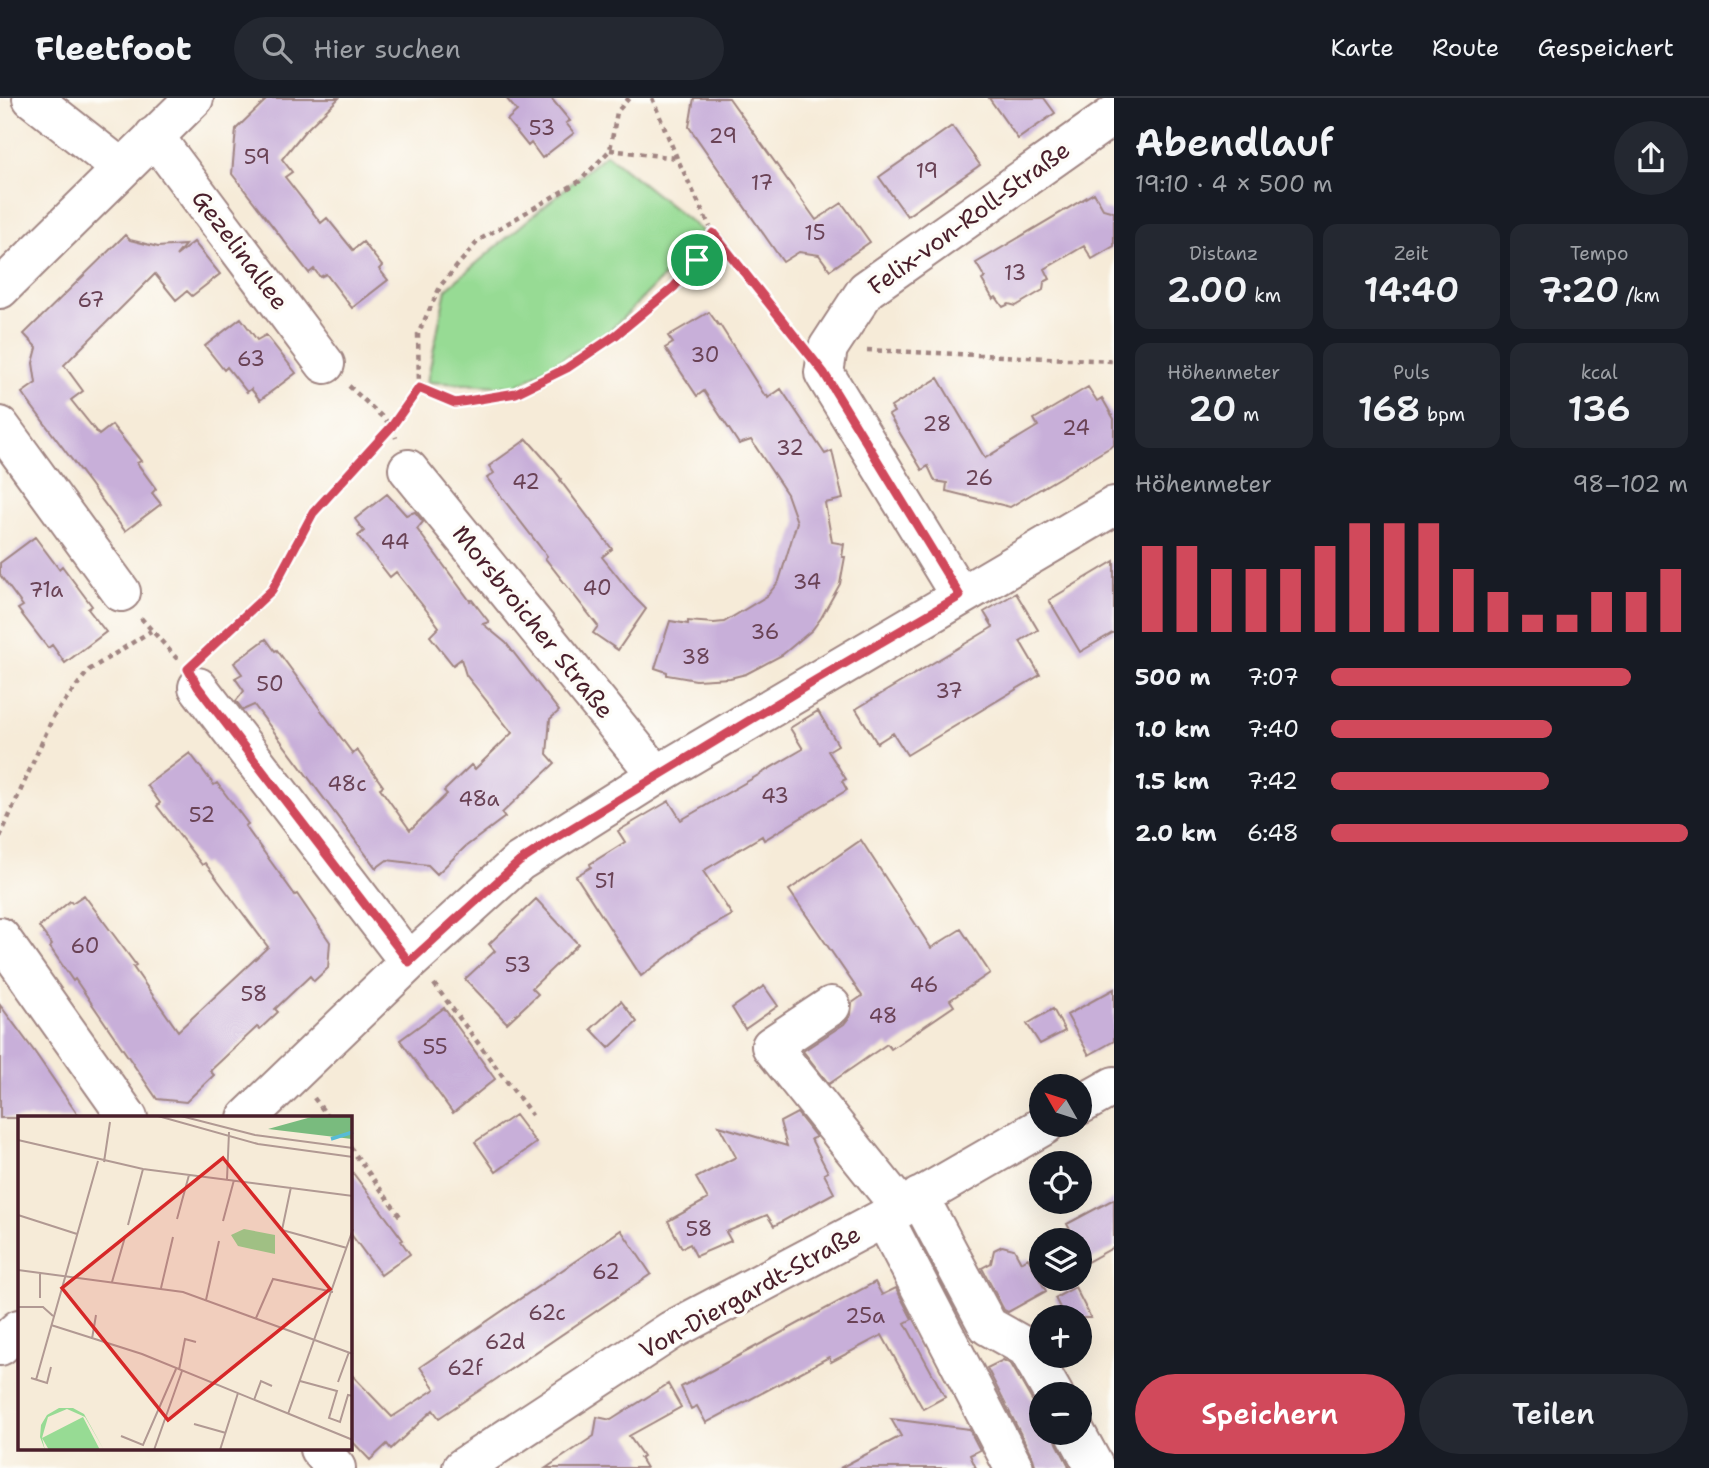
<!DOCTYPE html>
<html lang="de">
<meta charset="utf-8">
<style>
:root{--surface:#171b24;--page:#242831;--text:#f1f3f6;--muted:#9ea1a6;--line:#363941;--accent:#d1495b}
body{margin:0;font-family:"Shantell Sans",sans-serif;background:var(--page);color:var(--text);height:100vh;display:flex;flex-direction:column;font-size:26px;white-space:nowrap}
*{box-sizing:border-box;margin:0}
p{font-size:23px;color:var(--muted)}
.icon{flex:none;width:38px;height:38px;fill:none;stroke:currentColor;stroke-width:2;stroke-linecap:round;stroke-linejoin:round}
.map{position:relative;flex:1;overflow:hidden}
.sheet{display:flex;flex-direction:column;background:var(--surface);width:595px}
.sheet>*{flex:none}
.needle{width:46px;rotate:309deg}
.tools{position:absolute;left:1029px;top:976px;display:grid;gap:14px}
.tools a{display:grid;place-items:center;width:63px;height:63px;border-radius:50%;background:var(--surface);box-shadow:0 7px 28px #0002;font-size:35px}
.pin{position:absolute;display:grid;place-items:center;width:60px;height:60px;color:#fff;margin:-30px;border:4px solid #fff;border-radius:50%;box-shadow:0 2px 7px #0007}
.round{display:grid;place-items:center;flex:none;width:74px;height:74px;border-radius:37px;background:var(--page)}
.headline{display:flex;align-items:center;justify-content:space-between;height:119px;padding:0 21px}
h1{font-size:38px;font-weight:600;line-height:52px}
.stats{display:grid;grid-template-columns:repeat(3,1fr);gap:10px;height:119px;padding:7px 21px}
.stats div{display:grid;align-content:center;border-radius:14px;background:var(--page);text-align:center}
.stats b{font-size:35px;font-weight:600}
.stats small{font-size:19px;font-weight:400}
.stats p{font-size:19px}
.chart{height:196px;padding:14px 21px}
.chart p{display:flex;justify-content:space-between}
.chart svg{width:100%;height:126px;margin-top:7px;stroke:var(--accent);stroke-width:6}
.button{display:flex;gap:14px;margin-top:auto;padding:14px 21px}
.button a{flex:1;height:80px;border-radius:42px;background:var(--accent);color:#fff;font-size:28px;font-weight:600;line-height:80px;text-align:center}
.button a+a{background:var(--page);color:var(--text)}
ul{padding:0 21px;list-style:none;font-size:23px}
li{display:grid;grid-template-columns:112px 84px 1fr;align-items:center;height:52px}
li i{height:18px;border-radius:9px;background:var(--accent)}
header{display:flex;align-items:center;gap:42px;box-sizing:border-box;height:98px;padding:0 35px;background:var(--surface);border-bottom:2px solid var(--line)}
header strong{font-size:33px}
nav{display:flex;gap:38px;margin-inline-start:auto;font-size:24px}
.search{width:490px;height:63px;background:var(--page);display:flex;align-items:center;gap:18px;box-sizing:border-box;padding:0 24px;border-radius:38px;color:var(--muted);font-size:26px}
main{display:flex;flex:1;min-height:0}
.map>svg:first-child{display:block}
.green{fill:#97db94;stroke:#707d60;stroke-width:2}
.building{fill:#c8afd9}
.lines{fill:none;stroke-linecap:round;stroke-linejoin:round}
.minor-casing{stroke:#a08582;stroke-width:42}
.path{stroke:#a08582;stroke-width:4.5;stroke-dasharray:5 5;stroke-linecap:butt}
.minor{stroke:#fff;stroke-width:38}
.route-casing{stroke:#fff;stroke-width:14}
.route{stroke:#d1495b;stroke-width:9}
.labels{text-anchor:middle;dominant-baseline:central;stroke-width:7;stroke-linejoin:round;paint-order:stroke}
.number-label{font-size:21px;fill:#6a4356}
.street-label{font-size:24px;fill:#4a1f2b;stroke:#fdfcf7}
.inset-river{fill:none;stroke:#57bbd5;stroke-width:3.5}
.inset-road{fill:none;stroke:#b19993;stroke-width:2}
.view{fill:#d62828;fill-opacity:0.15;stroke:#d62828;stroke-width:3.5}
.inset-edge{fill:none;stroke:#4a1f2b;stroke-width:3.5}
</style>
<header>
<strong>Fleetfoot</strong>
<div class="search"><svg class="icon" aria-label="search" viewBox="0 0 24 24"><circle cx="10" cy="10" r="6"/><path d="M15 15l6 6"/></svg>Hier suchen</div>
<nav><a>Karte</a><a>Route</a><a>Gespeichert</a></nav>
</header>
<main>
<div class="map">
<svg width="1114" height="1370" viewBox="0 0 1114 1370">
<rect width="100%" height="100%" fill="#fdfcf7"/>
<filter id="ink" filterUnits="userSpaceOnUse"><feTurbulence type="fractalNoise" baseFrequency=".0143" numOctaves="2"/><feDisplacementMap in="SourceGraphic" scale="14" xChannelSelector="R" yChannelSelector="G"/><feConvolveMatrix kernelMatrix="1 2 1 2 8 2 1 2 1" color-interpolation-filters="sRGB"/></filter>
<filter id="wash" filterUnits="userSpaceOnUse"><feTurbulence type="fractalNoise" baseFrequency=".00686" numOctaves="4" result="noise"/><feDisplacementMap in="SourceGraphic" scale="28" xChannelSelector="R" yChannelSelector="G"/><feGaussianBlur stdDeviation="1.57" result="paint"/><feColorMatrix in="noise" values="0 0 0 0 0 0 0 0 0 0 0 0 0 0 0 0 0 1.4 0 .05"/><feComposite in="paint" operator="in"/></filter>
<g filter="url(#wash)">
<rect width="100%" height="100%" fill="#f6ebd8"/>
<path class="green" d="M606,56L706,136L611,232L515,289L427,284L446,191Z"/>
<g id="blocks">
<path class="building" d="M268,0H339L304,34L282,61L292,74L285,79L321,125L327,120L353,152L363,144L382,168L379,171L388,182L352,210L326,176L320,179L314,171L309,175L232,76L236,31Z
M506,0H551L570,23L566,25L574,35L542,60L531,45L528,48L507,22L517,13Z
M694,0H729L816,122L842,105L870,144L830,172L819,157L799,154L783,164L689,29Z
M989,0H1044L1055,15L1018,41Z
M952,28L980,67L907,118L879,79Z
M1094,95L1103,111L1114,114V148L1092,161L1084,148L1045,171L1050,181L1044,184L1043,192L1016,208L1009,206L1003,209L996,199L993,201L982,182L985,180L976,165Z
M125,137L130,142L158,149L185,147L176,158L194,144L220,176L192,198L187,193L176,202L155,176L64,267L83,293L71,302L99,337L112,327L141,363L137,365L156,391L152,395L161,406L125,433L22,295L36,285L33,265L37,250L24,236Z
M709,214L719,228L720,227L765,298L767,297L768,300L781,291L825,356L832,353L843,401L825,405L832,444L844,446L842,459H845L840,486L821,520L812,532L782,557L746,576L730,580L696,582L667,577V574L655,570L670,523L688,526V523L714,525L724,524L767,498L779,483L797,424L787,396L751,342L739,346L704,293L697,298L665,250L673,245L668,238Z
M241,220L257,242L266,237L296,275L260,302L251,291L247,294L227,269L224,272L205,248Z
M938,280L985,360L1038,328L1034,321L1088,289L1097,303L1102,300L1114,321V347L1010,409L946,393L947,385L935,383L928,368L922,372L889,317L894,314L891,309Z
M527,341L554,372L561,381L560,382L612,451L602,459L634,499L646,511L618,552L593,535L598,528L545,460L547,458L487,380L494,375L489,368Z
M387,396L406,417L415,414L423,424L417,431L470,503L472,502L489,524L483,526L506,545L559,613L550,621L547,656L555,665L502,715L505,719L465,749L437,776L428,767L387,762L376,770L254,607L243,612L236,603L244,593L235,580L242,576L234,565L266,541L275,553L277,552L353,656L357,652L383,688L380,690L410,732L447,696L444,693L471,667L475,671L512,635L466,577L461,561L453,567L430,538L439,529L431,518L396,474L390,479L358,438L364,433L355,421Z
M35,439L59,471L62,468L92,508L88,511L106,534L65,565L52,547L48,550L18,511L23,508L0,477V465Z
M1114,463V534L1080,554L1049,502Z
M1016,495L1038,532L1020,543L1040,577L907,657L893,635L877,645L856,611L993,529L984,514Z
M818,613L838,647L828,653L846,681L842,683L847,692L764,742L762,738L703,773L732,817L696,837L641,878L576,778L591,769L590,766L625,744L618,733L669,703L681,722L803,651L790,630Z
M190,655L214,687L217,685L248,726L245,728L295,797L297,796L330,844L328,870L314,883L310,878L275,911L278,914L260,931L257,929L210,973L214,977L186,1004L157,1001L75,881L73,883L50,849L52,847L39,829L70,803L72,805L84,797L136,867L133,869L178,933L268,849L205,765L202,767L157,708L160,705L147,687Z
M861,742L931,850L961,831L990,875L950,902L954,908L891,951L887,946L829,986L803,953L844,926L851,917L852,905L862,898L789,792Z
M536,801L578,846L532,890L538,896L507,925L465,881L495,853L489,846Z
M764,888L778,908L745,931L732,910Z
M1114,891V943L1089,957L1067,917Z
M621,903L637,924L609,950L591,931Z
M0,907L34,953L80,1020H0Z
M444,910L495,981L453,1015L400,942Z
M1053,911L1065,933L1040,946L1027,926Z
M797,1015L816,1039L811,1041L828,1074L824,1076L834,1095L774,1128L767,1117L726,1134L731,1143L696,1158L690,1146L682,1150L668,1123L708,1101L696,1080L736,1059L719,1028L787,1048L780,1024Z
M515,1017L536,1045L496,1074L475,1044Z
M350,1071L403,1142L401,1143L410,1156L381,1177L350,1135Z
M1114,1101V1149L1087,1164L1080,1150V1143H1076L1067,1126Z
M621,1132L651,1176L439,1320L433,1312L391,1351L387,1346L370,1362L350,1341V1275L392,1319L435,1291L420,1269Z
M1002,1148L1014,1151L1021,1164L1028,1160L1046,1193L1008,1214L1004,1212L982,1170L991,1165L994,1152Z
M875,1184L882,1197L896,1190L912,1221L905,1225L945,1299L923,1311L882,1237L831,1264L829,1259L706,1325L697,1308L691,1311L681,1289Z
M1075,1189L1091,1220H1065L1055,1200Z
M1003,1262L1011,1266L1041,1318V1335H1054L1057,1345L1070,1370H1036L1033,1360L987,1270Z
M668,1286L681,1309L629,1338L643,1358L640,1360L646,1370H546L594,1338L597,1319L611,1322Z
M891,1321L969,1331L980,1352L970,1357L976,1370H840L901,1338Z"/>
</g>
</g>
<g filter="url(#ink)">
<use href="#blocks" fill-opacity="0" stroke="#a08582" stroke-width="2"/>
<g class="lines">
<defs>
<path id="minor" d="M32,0L121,70
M154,38L325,266
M0,191L194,0
M0,328L121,494
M408,371L657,677
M960,498L824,275L828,250L866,192L1114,17
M198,589L409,864
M0,839L128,1020
M831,908L771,948L901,1110
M1080,1007L1114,988
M247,1020L409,864L519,764L657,677L1114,408
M919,1099L988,1228L1027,1250L1054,1297
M884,1120L1014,1370
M0,1248L19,1231
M1076,1335L1095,1370
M319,1351L336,1370
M462,1370L672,1232L884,1120L1045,1027"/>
</defs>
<use href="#minor" class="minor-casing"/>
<path class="path" d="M629,0L617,14L610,52L580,83L479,142L441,187L418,236L419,290L455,305L516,295L567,270L616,237L674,189L697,162L713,135
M652,0L677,60L713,135L797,241
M610,52L677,60
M867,252L1114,263
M349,288L392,328L396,340
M141,520L179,563
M204,557L272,492L313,415L392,328L419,291
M0,739L54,617L89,572L151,533
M434,886L532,1017
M314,1000L329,1020
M350,1049L402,1121"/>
<use href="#minor" class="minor"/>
</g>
</g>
<g class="lines" filter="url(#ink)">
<defs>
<path id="route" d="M713,135L824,275L960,498L816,582L549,744L519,764L409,864L198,589L188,571L272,492L313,415L392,328L419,290L455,305L516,295L567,270L616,237L674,189L697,162Z"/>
</defs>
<use href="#route" class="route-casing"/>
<use href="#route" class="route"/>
</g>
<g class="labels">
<g class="number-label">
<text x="542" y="30">53</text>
<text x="723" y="38">29</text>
<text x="257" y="59">59</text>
<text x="927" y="73">19</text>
<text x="762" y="85">17</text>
<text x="815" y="135">15</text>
<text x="1015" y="175">13</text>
<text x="91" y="202">67</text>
<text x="705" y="257">30</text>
<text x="251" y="261">63</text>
<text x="937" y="326">28</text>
<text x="1076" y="330">24</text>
<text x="790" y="350">32</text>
<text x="979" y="380">26</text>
<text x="526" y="384">42</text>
<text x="395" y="444">44</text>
<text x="807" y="484">34</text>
<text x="597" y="490">40</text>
<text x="46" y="492">71a</text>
<text x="765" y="534">36</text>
<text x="696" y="559">38</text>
<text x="270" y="586">50</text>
<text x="949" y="593">37</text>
<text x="347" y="686">48c</text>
<text x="775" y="698">43</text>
<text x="479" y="701">48a</text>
<text x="202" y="717">52</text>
<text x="605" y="783">51</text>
<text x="85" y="848">60</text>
<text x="518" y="867">53</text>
<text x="924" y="887">46</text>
<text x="254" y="896">58</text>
<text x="883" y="918">48</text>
<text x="435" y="949">55</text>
<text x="699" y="1131">58</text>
<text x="606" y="1174">62</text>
<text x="547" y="1215">62c</text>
<text x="865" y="1218">25a</text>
<text x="505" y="1244">62d</text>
<text x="465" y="1270">62f</text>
</g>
<g class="street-label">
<text transform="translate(969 120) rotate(-36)">Felix-von-Roll-Straße</text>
<text transform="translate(240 152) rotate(53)">Gezelinallee</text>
<text transform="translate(533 524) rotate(51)">Morsbroicher Straße</text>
<text transform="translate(750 1194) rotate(-29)">Von-Diergardt-Straße</text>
</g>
</g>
<g transform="translate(18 1018)">
<rect width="334" height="334" fill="#f6ebd8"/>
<path d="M226,113L257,119V138L220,130L213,119ZM41,292H55L66,298L86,334L67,301L49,293L30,301L24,322L65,301L82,334H31L24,322L27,334L22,321L23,309L29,299Z" fill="#97db94"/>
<path d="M297,0H334V23L250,13Z" fill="#79bb7e"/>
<path class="inset-river" d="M313,23L335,16"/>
<path class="inset-road" d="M140,0L240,28L335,41M163,0L237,19L335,32M0,24L125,53L335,80M86,46L92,6M209,63L211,16M273,71L264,114L329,132M0,99L59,118M159,103L171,59M205,105L216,64M110,109L125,53M0,154L165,176L335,238M94,166L107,121M143,172L155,121M22,182V157M188,184L201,125M0,191H25L35,200M238,202L255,163L315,176M33,209L124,238L335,324M74,223L78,199M161,254L167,223L178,226M13,262L29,267L33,251M18,264L80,45M282,265L319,275L311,302L322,306L330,279L335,280M320,266L331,236M236,284L243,265L254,270M270,298L335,113M176,308L208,317M103,320L125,329L158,253M136,334L164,255M202,334L220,277"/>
<path class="view" d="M205,42L312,173L150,304L44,172Z"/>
<rect width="334" height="334" class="inset-edge"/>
</g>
</svg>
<div class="tools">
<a><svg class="needle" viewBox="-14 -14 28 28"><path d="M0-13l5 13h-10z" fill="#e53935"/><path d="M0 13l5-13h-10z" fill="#9ea1a6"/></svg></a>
<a><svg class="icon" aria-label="locate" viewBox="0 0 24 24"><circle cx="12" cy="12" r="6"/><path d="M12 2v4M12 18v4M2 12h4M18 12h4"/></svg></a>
<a><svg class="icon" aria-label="layers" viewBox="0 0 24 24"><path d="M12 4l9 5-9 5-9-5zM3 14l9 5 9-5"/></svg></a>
<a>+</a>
<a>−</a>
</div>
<div class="pin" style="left:697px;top:162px;background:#1e9e55"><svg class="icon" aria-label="arrive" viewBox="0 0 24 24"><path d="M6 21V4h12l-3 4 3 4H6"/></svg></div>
</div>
<section class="sheet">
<div class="headline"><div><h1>Abendlauf</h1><p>19:10 · 4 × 500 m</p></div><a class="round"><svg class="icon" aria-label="share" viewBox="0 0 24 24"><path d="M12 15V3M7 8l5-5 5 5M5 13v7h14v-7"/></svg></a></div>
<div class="stats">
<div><p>Distanz</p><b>2.00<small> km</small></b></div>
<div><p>Zeit</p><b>14:40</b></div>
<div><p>Tempo</p><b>7:20<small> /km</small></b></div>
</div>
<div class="stats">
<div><p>Höhenmeter</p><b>20<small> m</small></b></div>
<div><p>Puls</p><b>168<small> bpm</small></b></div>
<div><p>kcal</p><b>136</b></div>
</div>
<div class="chart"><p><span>Höhenmeter</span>98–102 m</p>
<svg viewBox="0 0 160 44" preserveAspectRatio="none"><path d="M5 44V14M15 44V14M25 44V22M35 44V22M45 44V22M55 44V14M65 44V6M75 44V6M85 44V6M95 44V22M105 44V30M115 44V38M125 44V38M135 44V30M145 44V30M155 44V22"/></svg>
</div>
<ul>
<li><b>500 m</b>7:07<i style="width:84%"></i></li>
<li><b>1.0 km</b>7:40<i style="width:62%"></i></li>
<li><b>1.5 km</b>7:42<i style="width:61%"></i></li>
<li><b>2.0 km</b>6:48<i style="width:100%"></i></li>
</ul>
<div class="button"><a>Speichern</a><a>Teilen</a></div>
</section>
</main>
